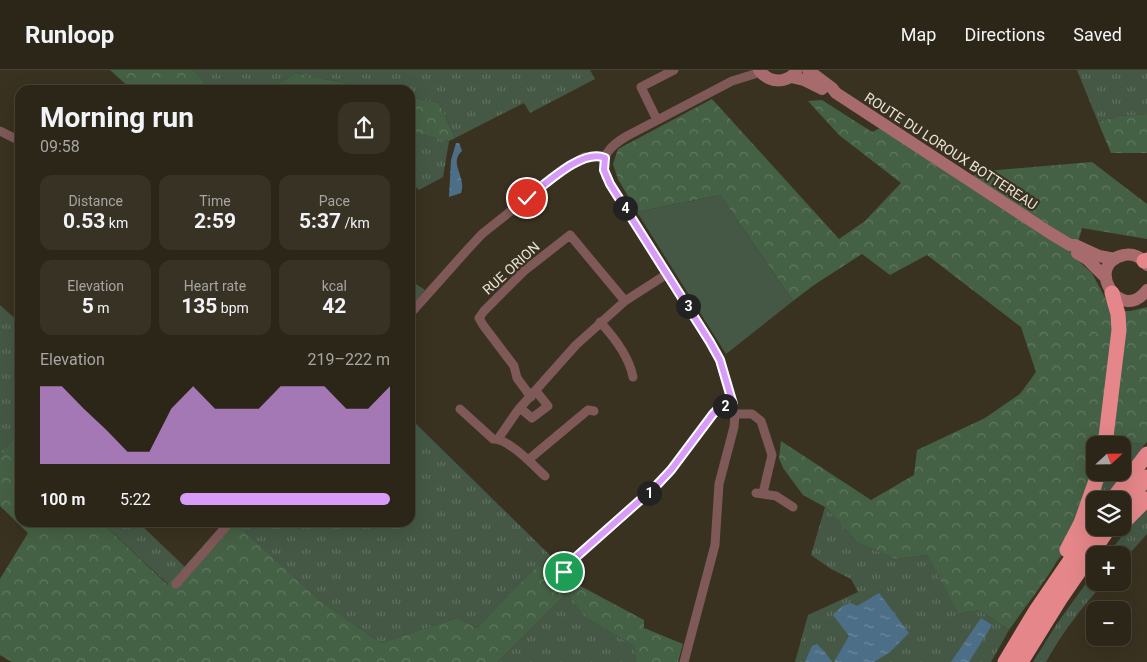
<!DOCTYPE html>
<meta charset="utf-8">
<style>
:root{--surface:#2c2618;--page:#383225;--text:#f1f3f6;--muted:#a6a5a2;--line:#484337;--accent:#d89bf8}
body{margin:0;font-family:Roboto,sans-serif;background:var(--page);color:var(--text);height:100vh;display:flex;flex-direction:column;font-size:19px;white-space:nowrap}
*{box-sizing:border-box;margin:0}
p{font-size:16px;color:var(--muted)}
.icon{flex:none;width:28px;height:28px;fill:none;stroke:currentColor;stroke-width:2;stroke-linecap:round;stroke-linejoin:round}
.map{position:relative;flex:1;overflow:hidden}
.details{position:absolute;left:15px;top:15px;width:400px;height:442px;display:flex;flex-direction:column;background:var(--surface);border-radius:15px;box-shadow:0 5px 20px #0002,0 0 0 1px var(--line)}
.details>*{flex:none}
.needle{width:32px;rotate:68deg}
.fabs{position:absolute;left:1086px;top:366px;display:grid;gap:10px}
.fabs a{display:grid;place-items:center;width:45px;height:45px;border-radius:10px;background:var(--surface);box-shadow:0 5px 20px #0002,0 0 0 1px var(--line);font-size:25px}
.pin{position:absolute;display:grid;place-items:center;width:42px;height:42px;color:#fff;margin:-21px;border:2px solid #fff;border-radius:50%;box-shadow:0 1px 5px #0007}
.km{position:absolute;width:25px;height:25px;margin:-12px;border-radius:50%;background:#222;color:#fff;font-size:14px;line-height:25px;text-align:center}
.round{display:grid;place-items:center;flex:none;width:52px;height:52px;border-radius:15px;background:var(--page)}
.summary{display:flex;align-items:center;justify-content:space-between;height:85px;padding:0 25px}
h1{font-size:28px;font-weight:700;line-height:38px}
.figures{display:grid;grid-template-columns:repeat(3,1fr);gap:8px;height:85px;padding:5px 25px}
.figures div{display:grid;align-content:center;border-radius:12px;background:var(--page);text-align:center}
.figures b{font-size:21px;font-weight:700}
.figures small{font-size:14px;font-weight:400}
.figures p{font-size:14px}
.chart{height:140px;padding:10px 25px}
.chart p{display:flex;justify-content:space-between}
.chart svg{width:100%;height:90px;margin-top:5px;fill:var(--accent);opacity:.7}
ul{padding:0 25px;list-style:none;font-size:16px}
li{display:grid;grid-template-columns:80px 60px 1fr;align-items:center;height:38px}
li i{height:12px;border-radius:6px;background:var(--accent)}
header{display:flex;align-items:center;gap:30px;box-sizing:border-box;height:70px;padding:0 25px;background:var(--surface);border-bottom:1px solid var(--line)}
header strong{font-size:24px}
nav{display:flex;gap:28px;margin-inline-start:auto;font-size:18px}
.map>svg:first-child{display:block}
.grass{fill:url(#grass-tufts)}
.forest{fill:url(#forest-crowns)}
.pitch{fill:#455845}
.water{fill:url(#water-ripples)}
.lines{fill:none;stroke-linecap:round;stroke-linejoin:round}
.street{stroke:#7f5858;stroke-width:9}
.secondary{stroke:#a86b6d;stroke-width:12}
.highway{stroke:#e5878a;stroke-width:15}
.route-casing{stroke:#fff;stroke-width:10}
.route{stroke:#d89bf8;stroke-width:6}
.labels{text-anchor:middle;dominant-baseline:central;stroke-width:4.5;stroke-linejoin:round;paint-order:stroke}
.street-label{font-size:14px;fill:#e9e4d9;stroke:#3a3220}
</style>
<header>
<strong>Runloop</strong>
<nav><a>Map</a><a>Directions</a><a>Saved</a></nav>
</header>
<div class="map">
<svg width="1147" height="592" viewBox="0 0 1147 592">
<defs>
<pattern id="grass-tufts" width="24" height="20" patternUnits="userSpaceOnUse" patternTransform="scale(1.25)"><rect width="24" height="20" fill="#455845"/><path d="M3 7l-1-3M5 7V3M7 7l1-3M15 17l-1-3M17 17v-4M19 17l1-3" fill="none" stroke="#60705f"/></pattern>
<pattern id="forest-crowns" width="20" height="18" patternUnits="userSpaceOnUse" patternTransform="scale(1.25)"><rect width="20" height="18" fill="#456145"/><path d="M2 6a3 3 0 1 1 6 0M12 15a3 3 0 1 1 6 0" fill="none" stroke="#60785f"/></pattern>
<pattern id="water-ripples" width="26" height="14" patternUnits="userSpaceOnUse" patternTransform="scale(1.25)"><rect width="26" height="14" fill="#4c6f87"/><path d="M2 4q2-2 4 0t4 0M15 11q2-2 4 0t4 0" fill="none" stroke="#6e8a9d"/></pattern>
</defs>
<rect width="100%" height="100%" fill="#3a3220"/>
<path class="grass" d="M193,0H590L595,9L530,43L524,33L455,68L439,33L410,27V20H377L296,3L269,20H208L207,15Z
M1077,0H1147V44L1119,46L1098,52Z
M410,62L449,71L443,107L419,120L410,111Z
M410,210L425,220L410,238Z
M0,235L20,253V368L18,366L0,387Z
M410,348L559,494L577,505L568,522L585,547L634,576L636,592H498L564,526L540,495L477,558L457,548L381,573L319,530L233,453L410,452Z
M1101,372L1145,374L1106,430H1095V445L1084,461L1057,491L1081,441L1095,393V402H1122V375H1100Z
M1147,435V464L1123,491L1122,485H1107Z
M825,437L858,473L896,489L927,485L958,544L979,540L1009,560L991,592H795L808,545L858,522L851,509L831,499L811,485Z
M102,453H139L185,497L169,515Z
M1095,501V512L1104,513C1082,537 1062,563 1046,592H1033L1056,555Z"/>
<path class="forest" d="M110,0H193L207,15L208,20H132Z
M296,3L377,20H269Z
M410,27L439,33L455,68L449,71L410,62Z
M712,29L839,169L865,151L901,113L839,65L808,31L822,30L872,62L882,57L959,110L987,101L1092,92L1147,134V169L1082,158L1074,187L1092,203L1112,241H1131L1147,237V372L1145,374L1102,372L1100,375H1095C1095,413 1076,458 1057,491C1043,515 1025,537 1009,560L979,540L958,544L927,485L896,489L858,473L825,437L803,425L783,398L779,388L781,371L871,430L914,405L917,380L985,348L1020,324L1036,302L1021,257L927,185L890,205L862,184L814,215L793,231L720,125L637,142L618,109L613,94L618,79Z
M1147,44V83H1111L1098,52L1119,46Z
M17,365L20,368V452L102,453L168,515L224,453L233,452L319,530L381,573L457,548L477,558L539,495L554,505L564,526L498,592H12L0,585V509L28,463L0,436V387Z
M573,512L644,550V558L683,574L678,592H636L634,576L585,547L567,522Z"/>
<path class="pitch" d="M720,125L793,231L726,284L637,142Z"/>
<path class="water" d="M456,73H459L462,81C448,93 467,107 461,123L449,127L451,90Z
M879,523L909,563L890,582L874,592H834L849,566L833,545L842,536L851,533L857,536Z
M981,548L992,555L969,592H951Z
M817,574L825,582L832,592H805L812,576Z"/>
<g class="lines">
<path class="street" d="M657,50L641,17L674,0
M0,61L20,71
M410,244L468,179L482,164L497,152L566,98L584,87L597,86L605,88
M600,252C615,268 629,287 633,307
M531,327L517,308L514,296L483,255L479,248L484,241L524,201L570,165L625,231
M520,338L532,348L548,336L536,321
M460,339L493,369C508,368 534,396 545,406
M735,344H752L761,351L772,385L763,423
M498,369L518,340L576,275L625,231L667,204
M528,390L588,340L594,341
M756,423L776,426L793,437
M563,502L566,497L655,417L671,400L713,344L720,337L733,334
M176,514L230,452
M684,592L715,475L719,414L734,357L735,344L720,291L710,272L606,107C599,86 610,76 627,66L732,11L758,3L762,4"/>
<path class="secondary" d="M759,0C769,13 785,14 796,2
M808,0L832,18L836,23L1050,163L1070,175H1075L1099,186L1115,189
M791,7L804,10L822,19
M1077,183L1087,189L1105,207
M1147,195C1141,187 1133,183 1124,185C1083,193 1120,256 1147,220"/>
<path class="highway" d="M1144,191L1147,190
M1105,375L1119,260L1118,244L1112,223
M1112,430L1147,384
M1122,440L1147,407
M1122,454L1147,429
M1067,480L1081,453L1099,402
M1005,592L1035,542L1095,454
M1021,592L1060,529L1109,458"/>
</g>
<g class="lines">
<defs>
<path id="route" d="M527,128C545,115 582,78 605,88L604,100L610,114L710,272L720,290L733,334L720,337L713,344L671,400L655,417L566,496L564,502"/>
</defs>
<use href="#route" class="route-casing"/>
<use href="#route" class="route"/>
</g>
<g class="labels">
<g class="street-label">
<text transform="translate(951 81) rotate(33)">ROUTE DU LOROUX BOTTEREAU</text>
<text transform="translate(511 198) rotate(-42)">RUE ORION</text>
</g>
</g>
</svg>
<div class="fabs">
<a><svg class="needle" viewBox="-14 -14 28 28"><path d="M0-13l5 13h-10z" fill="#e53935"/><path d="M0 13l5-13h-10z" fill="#a6a5a2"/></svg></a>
<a><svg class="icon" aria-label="layers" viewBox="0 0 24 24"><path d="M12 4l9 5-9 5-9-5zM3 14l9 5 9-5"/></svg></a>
<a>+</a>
<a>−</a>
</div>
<div class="pin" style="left:564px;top:502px;background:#1e9e55"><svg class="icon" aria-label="arrive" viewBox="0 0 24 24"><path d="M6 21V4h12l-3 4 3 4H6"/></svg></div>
<div class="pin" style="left:527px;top:128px;background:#d93025"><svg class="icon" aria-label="check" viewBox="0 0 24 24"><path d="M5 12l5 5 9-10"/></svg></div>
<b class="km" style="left:649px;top:423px">1</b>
<b class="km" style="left:725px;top:336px">2</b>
<b class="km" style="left:688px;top:236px">3</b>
<b class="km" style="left:625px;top:138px">4</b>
<section class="details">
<div class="summary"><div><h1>Morning run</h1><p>09:58</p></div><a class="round"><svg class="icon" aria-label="share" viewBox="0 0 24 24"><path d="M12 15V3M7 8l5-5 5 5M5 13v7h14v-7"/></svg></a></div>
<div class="figures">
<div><p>Distance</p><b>0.53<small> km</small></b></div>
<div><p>Time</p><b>2:59</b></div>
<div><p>Pace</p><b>5:37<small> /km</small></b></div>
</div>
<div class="figures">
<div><p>Elevation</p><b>5<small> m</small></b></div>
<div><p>Heart rate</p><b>135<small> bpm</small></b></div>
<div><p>kcal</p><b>42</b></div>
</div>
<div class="chart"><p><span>Elevation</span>219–222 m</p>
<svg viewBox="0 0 160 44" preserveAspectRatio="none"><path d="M0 44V6L10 6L20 17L30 27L40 38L50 38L60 17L70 6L80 17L90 17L100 17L110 6L120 6L130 6L140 17L150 17L160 6V44z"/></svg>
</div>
<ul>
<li><b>100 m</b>5:22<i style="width:100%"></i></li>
</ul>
</section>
</div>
